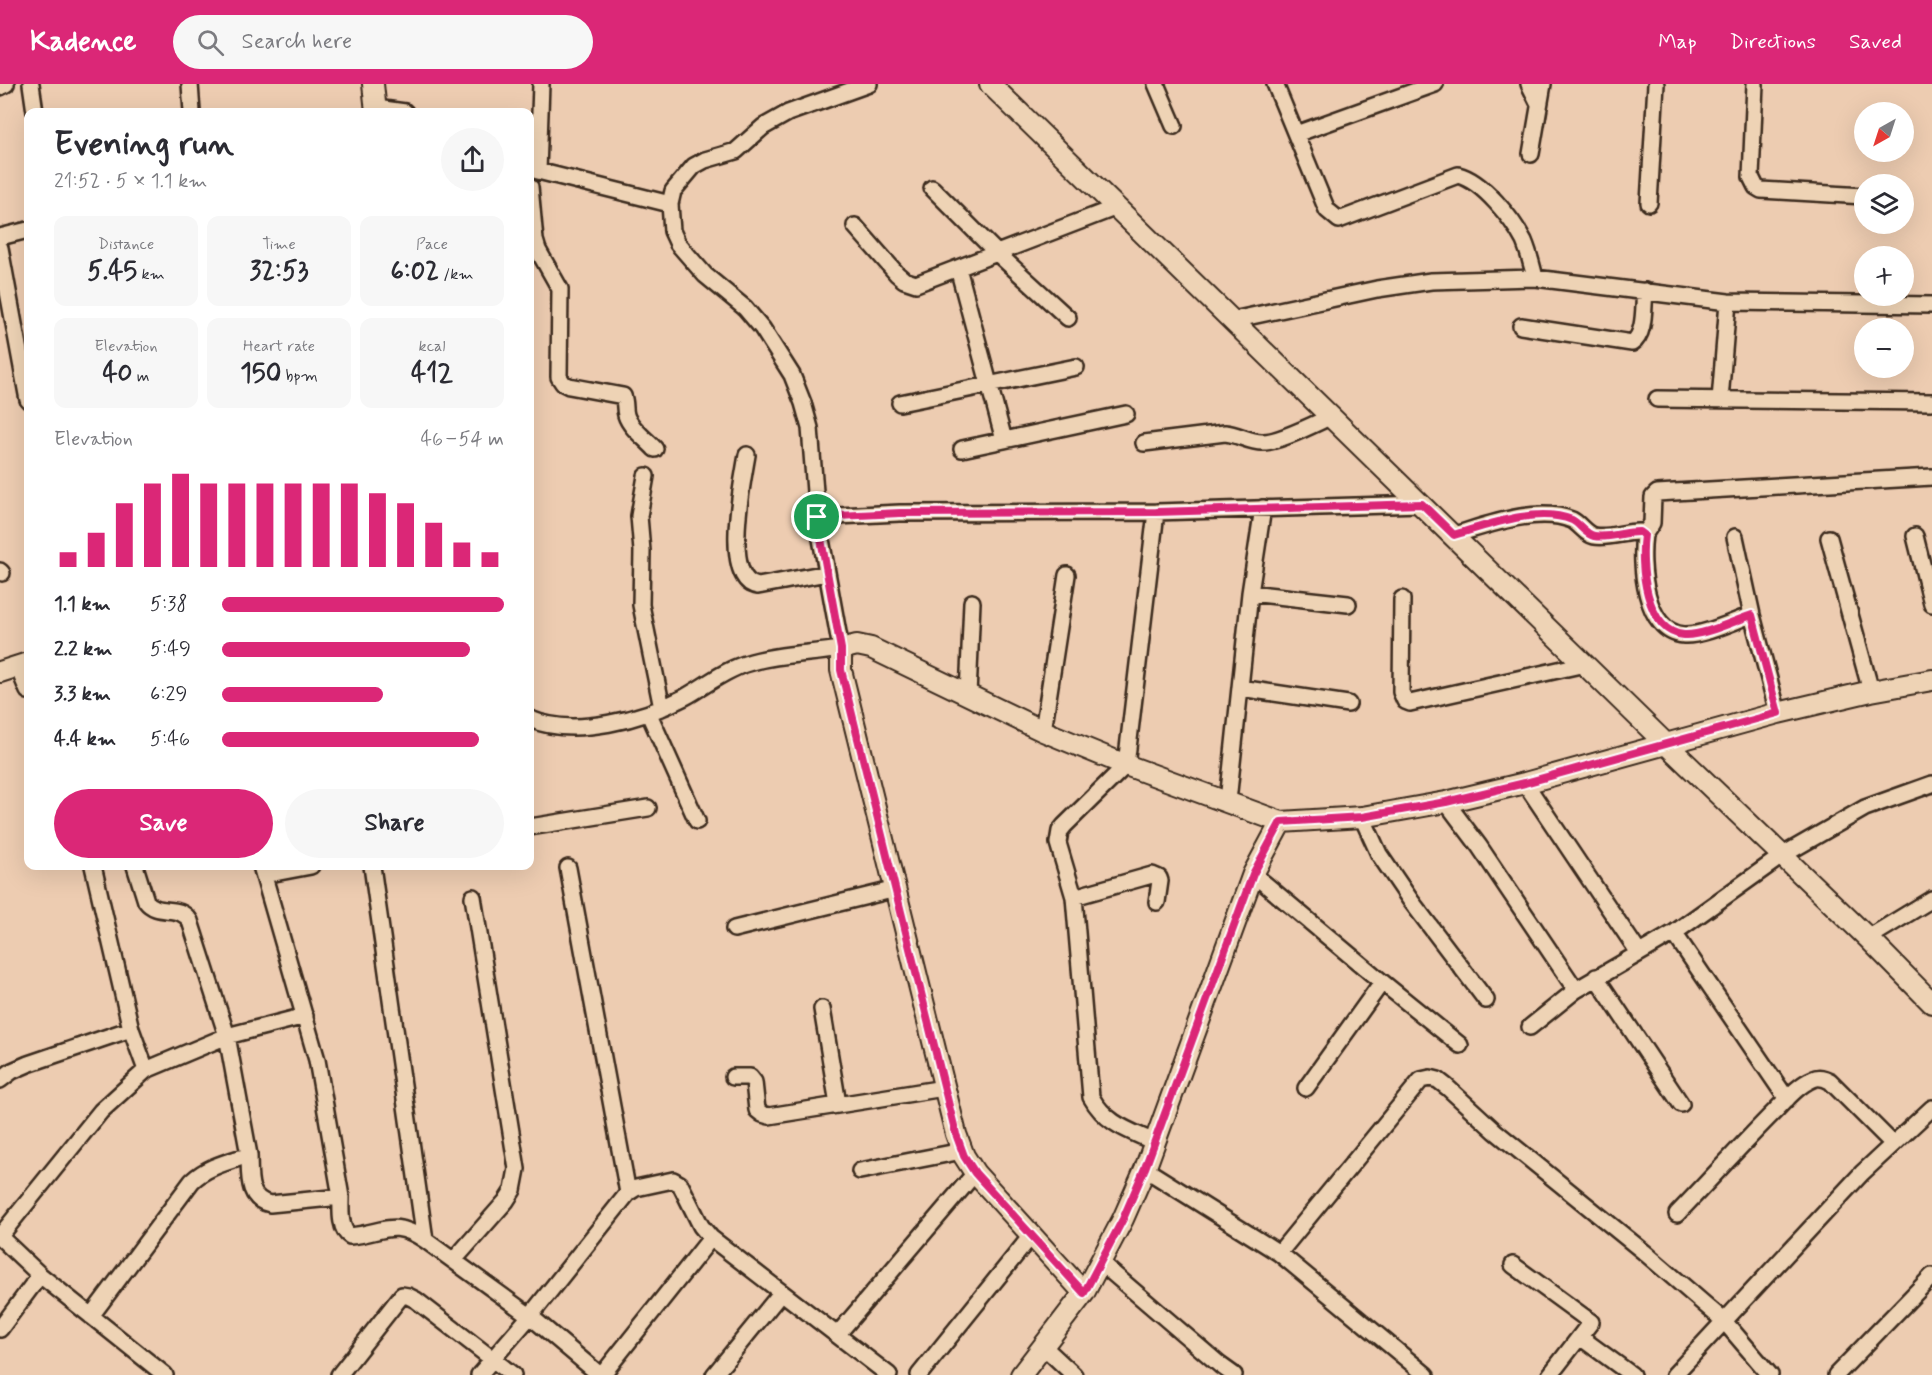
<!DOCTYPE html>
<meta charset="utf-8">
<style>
:root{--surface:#fff;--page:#f7f7f7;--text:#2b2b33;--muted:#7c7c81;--accent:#db2777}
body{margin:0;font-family:Mynerve,sans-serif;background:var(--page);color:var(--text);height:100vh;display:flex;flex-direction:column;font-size:22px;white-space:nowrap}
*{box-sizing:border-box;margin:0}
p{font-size:20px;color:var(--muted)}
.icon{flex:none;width:33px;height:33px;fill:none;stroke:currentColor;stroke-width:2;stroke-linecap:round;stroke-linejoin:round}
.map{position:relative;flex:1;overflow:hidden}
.sheet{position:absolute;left:24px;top:24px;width:510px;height:762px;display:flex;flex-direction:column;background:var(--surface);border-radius:12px;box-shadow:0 6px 24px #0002}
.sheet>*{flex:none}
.needle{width:39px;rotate:219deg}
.buttons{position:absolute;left:1854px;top:18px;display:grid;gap:12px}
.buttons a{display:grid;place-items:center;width:60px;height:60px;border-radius:50%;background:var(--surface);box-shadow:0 6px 24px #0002;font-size:30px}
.pin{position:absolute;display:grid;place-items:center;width:51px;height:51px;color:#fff;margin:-26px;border:3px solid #fff;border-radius:50%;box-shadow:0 2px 6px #0007}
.round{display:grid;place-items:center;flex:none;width:63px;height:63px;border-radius:32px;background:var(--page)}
.summary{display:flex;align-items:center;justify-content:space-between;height:102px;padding:0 30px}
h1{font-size:33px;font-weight:700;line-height:45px}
.figures{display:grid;grid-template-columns:repeat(3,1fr);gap:9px;height:102px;padding:6px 30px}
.figures div{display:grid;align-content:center;border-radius:12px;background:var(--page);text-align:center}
.figures b{font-size:26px;font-weight:700}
.figures small{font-size:16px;font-weight:400}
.figures p{font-size:16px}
.chart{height:168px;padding:12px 30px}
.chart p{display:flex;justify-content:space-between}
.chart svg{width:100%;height:108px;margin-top:6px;stroke:var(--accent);stroke-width:6}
.button{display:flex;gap:12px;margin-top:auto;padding:12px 30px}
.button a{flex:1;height:69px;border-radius:36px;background:var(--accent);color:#fff;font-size:24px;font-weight:700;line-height:69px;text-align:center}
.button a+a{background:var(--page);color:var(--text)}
ul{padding:0 30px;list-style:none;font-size:20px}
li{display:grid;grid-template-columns:96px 72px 1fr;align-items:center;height:45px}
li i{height:15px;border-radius:8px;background:var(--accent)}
header{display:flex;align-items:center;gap:36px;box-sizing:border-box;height:84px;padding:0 30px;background:var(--accent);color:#fff}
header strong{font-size:28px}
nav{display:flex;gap:33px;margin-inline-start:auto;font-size:21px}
.search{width:420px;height:54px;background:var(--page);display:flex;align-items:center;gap:15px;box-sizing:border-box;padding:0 21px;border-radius:33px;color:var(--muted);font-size:22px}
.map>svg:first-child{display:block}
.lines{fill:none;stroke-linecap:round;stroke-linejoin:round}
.minor-casing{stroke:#3b2a1e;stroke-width:20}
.tertiary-casing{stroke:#3b2a1e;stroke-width:24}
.minor{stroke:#eed3b5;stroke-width:15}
.tertiary{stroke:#eed3b5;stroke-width:20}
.route-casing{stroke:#fff;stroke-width:12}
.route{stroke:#db2777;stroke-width:8}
</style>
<header>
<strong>Kadence</strong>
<div class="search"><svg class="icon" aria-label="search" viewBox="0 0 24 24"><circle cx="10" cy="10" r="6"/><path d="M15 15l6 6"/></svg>Search here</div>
<nav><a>Map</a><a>Directions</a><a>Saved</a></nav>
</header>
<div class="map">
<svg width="1932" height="1291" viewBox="0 0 1932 1291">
<rect width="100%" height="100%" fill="#edccb1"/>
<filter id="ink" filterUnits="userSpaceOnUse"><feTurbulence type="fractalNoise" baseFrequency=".0167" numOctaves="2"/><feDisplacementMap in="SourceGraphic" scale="12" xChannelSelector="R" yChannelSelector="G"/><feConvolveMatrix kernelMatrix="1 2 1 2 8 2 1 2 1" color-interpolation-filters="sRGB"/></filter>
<g filter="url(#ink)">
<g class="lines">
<defs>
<path id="minor" d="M31,0L35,28
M190,0L192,28
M1156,0L1174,42
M1275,0L1327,126L1339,136L1458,91C1483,97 1513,136 1524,157C1529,169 1532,181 1535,194
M1529,0L1539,20
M1755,0L1751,93L1756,103L1761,106L1864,112
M0,3L6,0
M376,24L405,28
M1296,50L1435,0
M1531,70L1543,0
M530,85L670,120
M538,87L541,0
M530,103L535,156L538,166L560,205L559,293L563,299L569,302L623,312C626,319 624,324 626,331C630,344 646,355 655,365
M932,104L997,169L1068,234
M1649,119L1656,0
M855,142L897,190L904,196L916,200L1117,123
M0,153L28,146
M0,164L28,316
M958,184L1004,356
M1233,236L1377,205L1431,197L1535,194L1728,218L1932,221
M1521,242L1632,259C1646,250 1643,222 1645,207
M1657,315L1932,318
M1720,316L1728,218
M900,319L1076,283
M1144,359L1225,349C1238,350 1249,358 1262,358C1278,359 1316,339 1332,332
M962,365L1126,330
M747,371C743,396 721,497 758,502L827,489
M646,392L639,432L642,467L641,521L662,624
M817,433L900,429L1156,428L1422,420
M1454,451C1488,441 1537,422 1572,436C1580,440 1585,450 1594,452C1609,455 1626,447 1640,448L1644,451C1640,480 1644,548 1684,551C1703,552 1734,537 1752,531L1778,629
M1644,451L1652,439L1653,413L1657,409L1932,393
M1915,452L1932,520
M1735,453L1752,531
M1829,454L1871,607
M0,487L2,489
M1250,509L1348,520
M1402,515L1401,608L1405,617L1410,619L1585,580
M18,583L28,607
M1240,604L1348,620
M968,611L972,518
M649,630L697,737
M530,635C574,654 644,635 685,613C705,602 723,587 745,580C775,570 810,570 841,565L817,433L810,344L803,319L792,291L762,244L745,224L705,191L678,160L672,147L670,120L673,107L694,82L705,76L736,67L763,43L788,29L869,0
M1043,647L1067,491
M1525,699L1639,869
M1228,717L1250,509L1263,424
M1446,718L1479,762L1576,906
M1362,733L1379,770L1411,817L1486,916
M530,743L648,724
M93,782L131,945L146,986L227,952L249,1071
M135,782L146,817C158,833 179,819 190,837L227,952L305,932
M372,782L425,1156L530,1232L600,1291
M568,784L628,1109
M1253,790L1382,898L1460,961
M264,791L311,782
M1074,813L1152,791L1159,794L1160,797L1157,818
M734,845L896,805
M1674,849L1787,1015
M1868,854L1932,815
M1596,893L1681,1020
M822,925L838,1020
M1530,943L1576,906L1674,849L1783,771L1865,724L1932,700
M733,993H750L754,998L757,1026L762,1030L769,1032L944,1004
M0,996L12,987L28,980L131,945
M1306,1004L1382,898
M1154,1058C1128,1046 1106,1040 1091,1013L1074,813L1058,759L1060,747L1064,742L1126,681L1156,428
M1145,1085L1279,1169L1426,1291
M860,1087L962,1067
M341,1113C341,1125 339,1145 350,1152C384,1149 392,1134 425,1156
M1677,1130C1710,1096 1741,1061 1774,1028C1785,1017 1798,1001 1813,995C1819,992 1824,994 1830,997L1893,1060
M0,1152L101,1027L146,986
M0,1153L40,1191L165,1291
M1279,1169L1421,996L1430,994L1438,996L1447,1003L1495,1047L1644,1168L1724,1237L1770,1291
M454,1176L506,1117L513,1106L517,1085L473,813
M1101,1179L1220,1281L1234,1291
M1513,1181L1591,1238L1550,1291
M91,1232L192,1097C208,1082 228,1078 249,1071C250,1090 246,1115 270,1120L341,1113L317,976L261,782
M0,1245L40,1191
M837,1251L975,1089
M1580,1253L1632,1291
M1044,1263L1074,1291
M339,1291L402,1211L408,1212L416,1216L513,1291
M479,1291L530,1232L628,1109L636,1104L673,1096L680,1100L701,1142L711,1154L889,1291
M602,1291L711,1154
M714,1291L781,1209
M919,1291L1031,1152
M1674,1291L1862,1089L1932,1024
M1836,1291L1932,1192"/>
<path id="tertiary" d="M373,0L376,28
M990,0L1666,660L1868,854L1932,919
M0,588L28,579
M1084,1209L975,1089L964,1072L956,1050L841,586V565L857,561L871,564L1043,647L1126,681L1281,738L1362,733L1446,718L1525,699L1778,629L1871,607L1932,596
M1021,1291L1084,1209L1123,1135L1145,1085L1253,790L1281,738"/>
</defs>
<use href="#minor" class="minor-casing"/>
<use href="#tertiary" class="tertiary-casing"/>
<use href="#minor" class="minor"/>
<use href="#tertiary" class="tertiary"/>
</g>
</g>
<g class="lines" filter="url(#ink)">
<defs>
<path id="route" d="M1422,420L1454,451C1488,441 1537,422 1572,436C1580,440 1585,450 1594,452C1609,455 1626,447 1640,448L1644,451C1640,480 1645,548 1684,551C1703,552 1734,537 1752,531L1778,629L1525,699L1446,718L1362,733L1281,738L1253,790L1145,1084L1123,1135L1084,1209L975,1089L964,1072L956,1050L841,586V565L817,433L900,429L1156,428Z"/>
</defs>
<use href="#route" class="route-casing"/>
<use href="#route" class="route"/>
</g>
</svg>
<div class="buttons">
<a><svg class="needle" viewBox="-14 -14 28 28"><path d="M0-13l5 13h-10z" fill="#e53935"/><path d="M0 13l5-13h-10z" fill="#7c7c81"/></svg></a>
<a><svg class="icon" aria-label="layers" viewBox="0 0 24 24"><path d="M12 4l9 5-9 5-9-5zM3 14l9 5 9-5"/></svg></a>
<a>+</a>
<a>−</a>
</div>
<div class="pin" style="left:817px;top:433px;background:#1e9e55"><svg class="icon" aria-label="arrive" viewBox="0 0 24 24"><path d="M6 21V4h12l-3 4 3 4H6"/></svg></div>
<section class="sheet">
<div class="summary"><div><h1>Evening run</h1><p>21:52 · 5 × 1.1 km</p></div><a class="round"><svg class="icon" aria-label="share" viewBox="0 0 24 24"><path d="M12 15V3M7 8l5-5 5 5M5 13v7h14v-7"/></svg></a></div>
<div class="figures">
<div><p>Distance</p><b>5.45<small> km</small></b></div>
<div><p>Time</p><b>32:53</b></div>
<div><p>Pace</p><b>6:02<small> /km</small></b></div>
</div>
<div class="figures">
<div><p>Elevation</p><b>40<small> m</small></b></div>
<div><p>Heart rate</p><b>150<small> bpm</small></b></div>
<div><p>kcal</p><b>412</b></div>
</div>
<div class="chart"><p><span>Elevation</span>46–54 m</p>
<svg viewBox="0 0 160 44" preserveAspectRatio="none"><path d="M5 44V38M15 44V30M25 44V18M35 44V10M45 44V6M55 44V10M65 44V10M75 44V10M85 44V10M95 44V10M105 44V10M115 44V14M125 44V18M135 44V26M145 44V34M155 44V38"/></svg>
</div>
<ul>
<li><b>1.1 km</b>5:38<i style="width:100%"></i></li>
<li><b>2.2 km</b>5:49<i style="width:88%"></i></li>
<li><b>3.3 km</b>6:29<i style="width:57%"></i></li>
<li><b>4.4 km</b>5:46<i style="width:91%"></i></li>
</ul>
<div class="button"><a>Save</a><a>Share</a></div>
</section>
</div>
